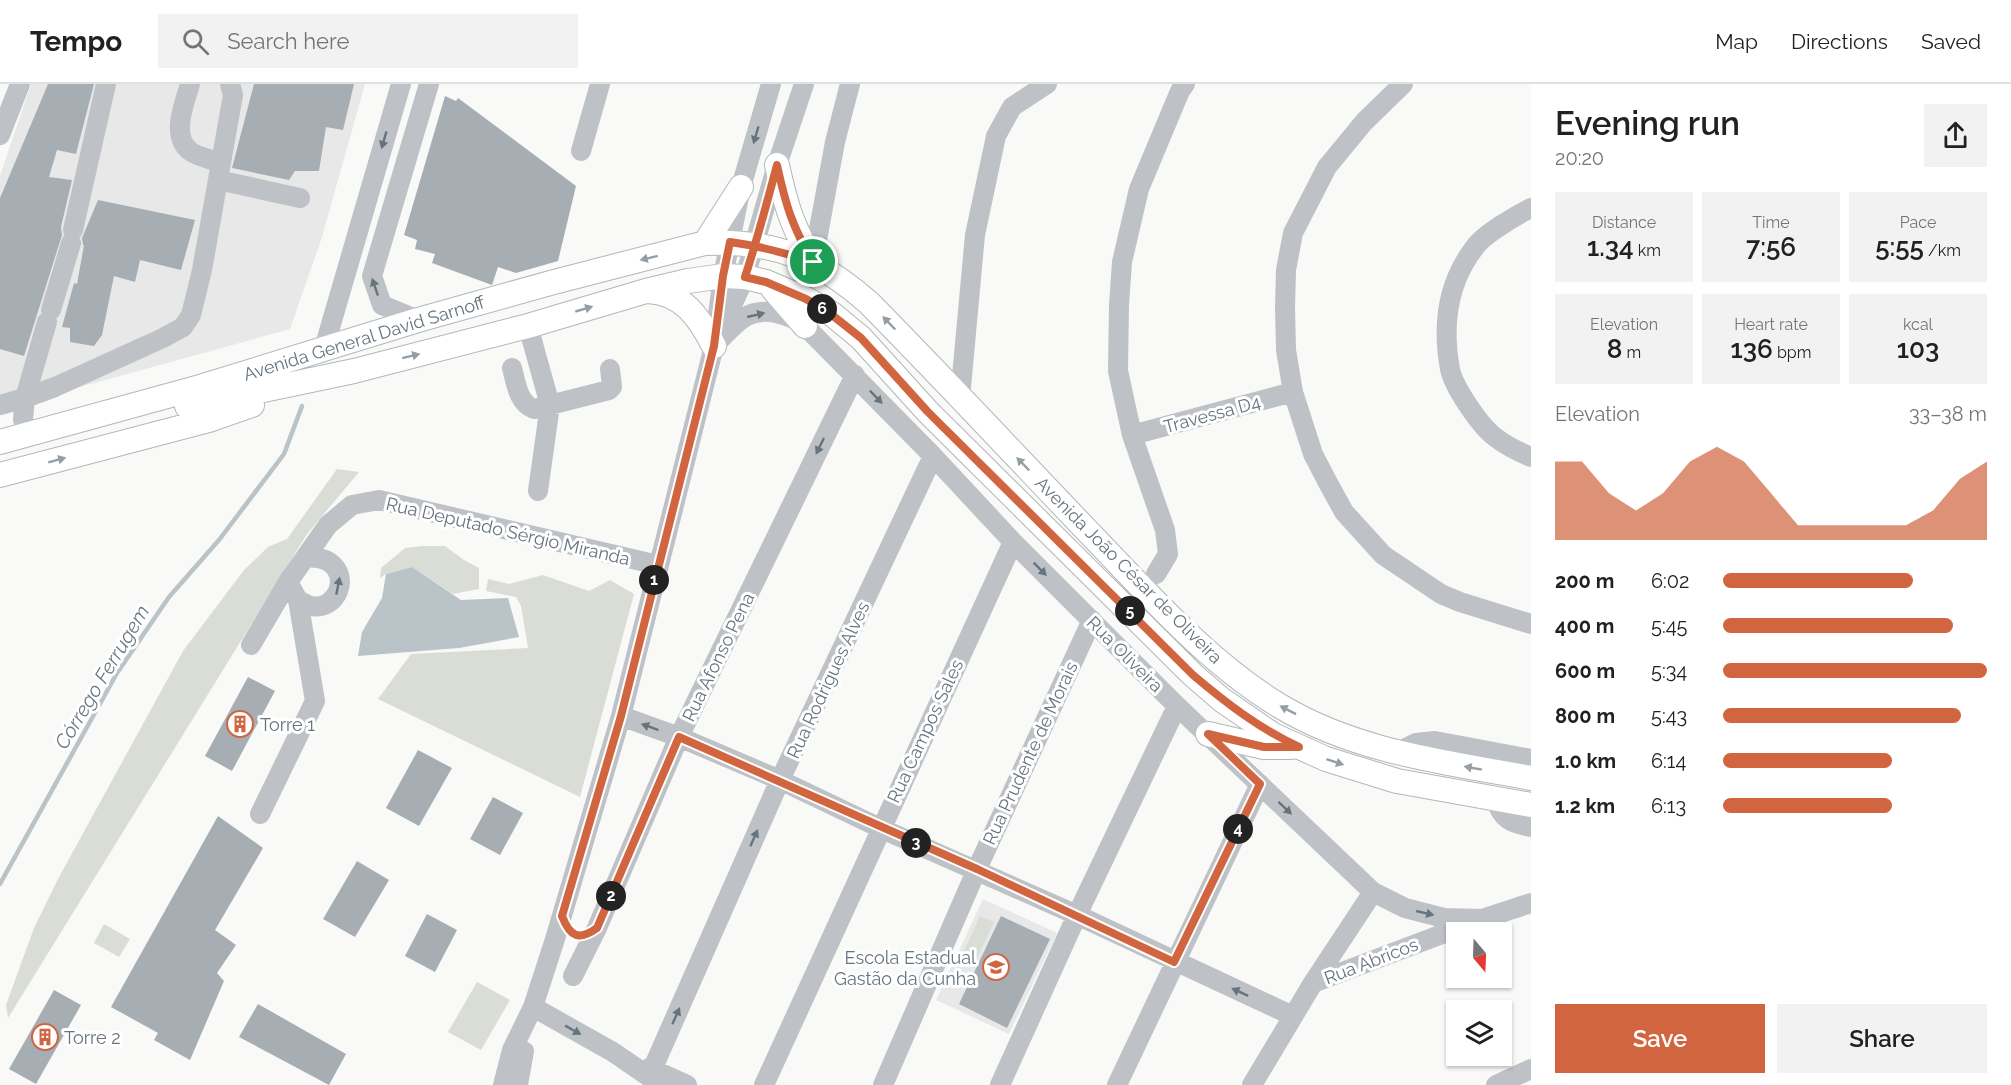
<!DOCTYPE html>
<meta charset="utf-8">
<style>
:root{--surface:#fff;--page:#f2f2f2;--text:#202124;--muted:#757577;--line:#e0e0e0;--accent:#d06540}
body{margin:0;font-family:Raleway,sans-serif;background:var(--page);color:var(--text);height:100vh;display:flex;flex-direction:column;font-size:22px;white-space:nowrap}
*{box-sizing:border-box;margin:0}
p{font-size:20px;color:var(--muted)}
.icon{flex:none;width:33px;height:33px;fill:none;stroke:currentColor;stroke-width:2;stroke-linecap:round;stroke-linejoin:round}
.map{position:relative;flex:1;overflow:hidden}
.side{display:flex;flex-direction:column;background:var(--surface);width:480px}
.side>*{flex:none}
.needle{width:39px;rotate:161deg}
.buttons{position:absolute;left:1446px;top:838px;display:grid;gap:12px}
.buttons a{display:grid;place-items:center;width:66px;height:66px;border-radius:0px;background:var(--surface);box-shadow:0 2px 4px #0004;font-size:30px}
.pin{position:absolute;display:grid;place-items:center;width:51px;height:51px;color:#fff;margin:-26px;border:3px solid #fff;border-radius:50%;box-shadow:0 2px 6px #0007}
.km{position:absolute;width:30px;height:30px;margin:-15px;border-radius:50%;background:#222;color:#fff;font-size:16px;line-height:30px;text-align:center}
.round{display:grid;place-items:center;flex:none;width:63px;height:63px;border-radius:0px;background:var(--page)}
.head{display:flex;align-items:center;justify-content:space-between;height:102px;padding:0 24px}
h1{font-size:33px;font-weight:600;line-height:45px}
.stats{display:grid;grid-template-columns:repeat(3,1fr);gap:9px;height:102px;padding:6px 24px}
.stats div{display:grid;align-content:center;border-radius:0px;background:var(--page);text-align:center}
.stats b{font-size:26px;font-weight:600}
.stats small{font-size:16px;font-weight:400}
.stats p{font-size:16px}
.chart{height:168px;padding:12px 24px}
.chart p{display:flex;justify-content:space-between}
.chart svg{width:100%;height:108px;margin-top:6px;fill:var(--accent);opacity:.7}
.primary-button{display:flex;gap:12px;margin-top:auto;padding:12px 24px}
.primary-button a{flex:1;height:69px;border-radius:0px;background:var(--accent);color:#fff;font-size:24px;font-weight:600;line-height:69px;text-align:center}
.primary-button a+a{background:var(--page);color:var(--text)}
ul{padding:0 24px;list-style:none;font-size:20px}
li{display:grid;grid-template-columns:96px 72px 1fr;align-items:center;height:45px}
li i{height:15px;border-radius:8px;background:var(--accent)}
header{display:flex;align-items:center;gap:36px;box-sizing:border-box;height:84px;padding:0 30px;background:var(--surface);border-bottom:2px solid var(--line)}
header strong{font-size:28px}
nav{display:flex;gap:33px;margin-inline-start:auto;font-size:21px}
.search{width:420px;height:54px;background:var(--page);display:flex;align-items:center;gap:15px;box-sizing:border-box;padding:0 21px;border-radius:0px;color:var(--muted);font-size:22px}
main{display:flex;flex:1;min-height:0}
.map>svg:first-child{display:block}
.built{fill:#e7e8e7}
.green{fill:#d9ddd6}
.water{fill:#bac3c7}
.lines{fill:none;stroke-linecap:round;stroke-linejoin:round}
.stream{stroke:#bac3c7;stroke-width:4.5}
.building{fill:#a6aeb3}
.major-casing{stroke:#b2b7ba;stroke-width:26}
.minor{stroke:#bec2c6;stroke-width:20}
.major{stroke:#fff;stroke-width:24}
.oneway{fill:#66747e}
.oneway2{fill:#949ea5}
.route-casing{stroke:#fff;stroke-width:12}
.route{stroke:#d06540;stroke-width:8}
.labels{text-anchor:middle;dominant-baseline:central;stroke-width:6;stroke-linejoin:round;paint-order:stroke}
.street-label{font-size:18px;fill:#66747e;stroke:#fff}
.poi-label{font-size:18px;fill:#66747e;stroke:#fff;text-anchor:start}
.water-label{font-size:20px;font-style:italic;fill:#67787f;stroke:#fff}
</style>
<header>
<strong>Tempo</strong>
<div class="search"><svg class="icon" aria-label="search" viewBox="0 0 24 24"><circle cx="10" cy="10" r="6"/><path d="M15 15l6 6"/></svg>Search here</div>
<nav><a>Map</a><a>Directions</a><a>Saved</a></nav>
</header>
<main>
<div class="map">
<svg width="1531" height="1001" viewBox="0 0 1531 1001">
<rect width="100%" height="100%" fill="#f9f9f7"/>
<path class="built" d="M31,0H365L322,153L290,245L0,325V92Z
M983,815L1057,849L1009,950L936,916Z"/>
<path class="green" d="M337,385L359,388L307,450L8,934L6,921L34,844L58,795L183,567L244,486L268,463L287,455Z
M423,462H445L464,476L479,484V505L453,510L412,483L386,490L380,494L381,484L405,464Z
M543,491L589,507L610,496L634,510L580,713L378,615L411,570L528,564L521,522L516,513L486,507L488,495L509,500Z
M980,832L994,838L974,881L961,874Z
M104,840L130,855L119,873L94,859Z
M477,898L510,916L481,966L448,948Z"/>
<path class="water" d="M412,483L461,516L508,514L519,553L459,564L358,572L362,548L382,514L386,490Z"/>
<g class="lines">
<path class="stream" d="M0,800L117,589L169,513L219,456L284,370L302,322"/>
</g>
<path class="building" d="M48,0H94L76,70L57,66L49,93L72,96L61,143L62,151L24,272L0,265V114Z
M254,0H354L343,46L326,43L319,87H295L289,96L232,84Z
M445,12L456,17L458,14L576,102L558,177L516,189L498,183L492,201L432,179L435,170L415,165L417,156L404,151Z
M98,116L195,136L181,186L140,176L135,198L114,192L102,251L94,262L70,258V244L62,243L74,199L77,200L84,161H83L82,154Z
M248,593L275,607L232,687L205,672Z
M418,666L452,684L419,742L386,724Z
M493,713L523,729L500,771L470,755Z
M218,732L263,764L215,846L236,861L217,889L224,897L190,976L154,956L158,949L111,923Z
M357,777L389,796L355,853L323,835Z
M427,830L457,846L435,888L405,872Z
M1001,832L1050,855L1007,944L959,920Z
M54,906L81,921L36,1000L9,985Z
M258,920L346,970L329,1001L239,953Z"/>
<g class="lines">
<defs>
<path id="major" d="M777,81C786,122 792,142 813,178
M705,159L741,103
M773,205L805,242
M648,207C683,209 699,233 714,262
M187,322L354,287L528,242L646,207L688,197L723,192L745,193L766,198L806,215L832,230L861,254L928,328L1193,591L1222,616L1273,651L1326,675L1397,697L1531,721
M0,358L200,303L418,236L554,198L705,159C774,156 818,174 869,219C947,298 1022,379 1098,458C1154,516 1210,580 1280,622C1356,668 1445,678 1531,694
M0,391L209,336L252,321
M1208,650L1264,663H1291"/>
</defs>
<use href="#major" class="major-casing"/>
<path class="minor" d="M190,0C185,18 170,52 190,67C197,73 212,75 221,79
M1403,0L1364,38L1327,83L1293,149L1286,186L1285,223L1286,266L1293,308L1313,370L1327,397L1344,428L1383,471L1441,510L1460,518L1531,540
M0,51L20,0
M581,67L600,0
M218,96L300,114
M1531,124C1517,131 1484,150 1475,163C1447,199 1442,241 1450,285C1453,302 1480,342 1495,353C1505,361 1519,368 1531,373
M73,146L106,0
M813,178L835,58L850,0
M51,226L71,159
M418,236L382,221L372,192L429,0
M528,242L550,321L538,407
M722,243L745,193L777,81L804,0
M327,254L401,0
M714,262C723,253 732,242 742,235C761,221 788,230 805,242L933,372L1013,458L1177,622L1373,808L1405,824L1444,834L1482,835
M512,284C516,299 518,319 534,325L609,306L612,303L610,285
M960,314L975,151L996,52L1012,23L1047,0
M0,321L25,314L47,238
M23,336L25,314L55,303L163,254L183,243L191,231L202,186L233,11L230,0
M1132,351L1293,308
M1156,490L1168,470L1165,446L1132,351L1118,287L1119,221L1122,178L1139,105L1180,7L1185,0
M298,516C302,518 307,521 311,522C337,527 351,492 329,478C322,473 314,474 306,473
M251,561L288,498L328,441L352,421L379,416L658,481
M621,632L679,653L780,696L880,744L1077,831L1293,932
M1396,669L1416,659L1435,657L1531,675
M1496,715C1501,735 1511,739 1531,743
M260,730L315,617L298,516L288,498
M573,892L597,844L679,653L855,291
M1313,899L1482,835L1531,819
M533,923L613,968L661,1001
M649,984L687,1001
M652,986L780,696L933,372
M503,1001L512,966L533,923L555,855L621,632L714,262L723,192L741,103L771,0
M518,1001L524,967
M764,1001L1013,458
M883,1001L977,785L1092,536
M1000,1001L1077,831L1177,622
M1117,1001L1260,700
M1252,1001L1313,899L1373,808
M1496,1001L1531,985"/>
<use href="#major" class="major"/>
</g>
<defs><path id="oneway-solid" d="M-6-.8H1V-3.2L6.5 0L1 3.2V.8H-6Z" transform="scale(1.5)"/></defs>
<g class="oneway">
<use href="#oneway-solid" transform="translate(756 51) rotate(106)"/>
<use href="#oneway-solid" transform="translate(384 56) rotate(106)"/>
<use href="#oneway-solid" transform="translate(375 203) rotate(-109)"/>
<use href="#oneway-solid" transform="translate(756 231) rotate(-13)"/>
<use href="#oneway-solid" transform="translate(876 313) rotate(46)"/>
<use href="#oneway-solid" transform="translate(820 362) rotate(116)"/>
<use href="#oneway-solid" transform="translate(1040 485) rotate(45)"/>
<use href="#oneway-solid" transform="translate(338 502) rotate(-79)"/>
<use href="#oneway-solid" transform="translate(650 643) rotate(-160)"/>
<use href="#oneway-solid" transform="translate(1285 724) rotate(43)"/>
<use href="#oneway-solid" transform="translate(754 754) rotate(-66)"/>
<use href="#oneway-solid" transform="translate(1425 829) rotate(13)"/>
<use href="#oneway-solid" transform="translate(1240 908) rotate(-155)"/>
<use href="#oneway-solid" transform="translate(676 932) rotate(-66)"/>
<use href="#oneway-solid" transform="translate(573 946) rotate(29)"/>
</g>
<g class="oneway2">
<use href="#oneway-solid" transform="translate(649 174) rotate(166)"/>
<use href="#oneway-solid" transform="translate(584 225) rotate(-16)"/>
<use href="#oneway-solid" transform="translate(889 239) rotate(-134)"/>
<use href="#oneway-solid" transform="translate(411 272) rotate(-14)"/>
<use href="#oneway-solid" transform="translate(57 376) rotate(-15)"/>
<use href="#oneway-solid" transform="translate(1023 380) rotate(-134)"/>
<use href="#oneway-solid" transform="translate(1288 626) rotate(-153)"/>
<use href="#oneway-solid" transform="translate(1335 678) rotate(18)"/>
<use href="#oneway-solid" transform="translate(1473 684) rotate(-170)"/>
</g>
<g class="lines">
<defs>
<path id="route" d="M813,178C786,169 759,162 730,158L723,192L714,262L621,632L562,832C570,853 579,857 597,844L679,653L977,785L1174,878L1260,700L1208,650L1264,663H1299C1260,645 1226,619 1193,591L928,328L861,254L832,231L806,215L766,198L745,193C757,156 767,119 777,81C786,122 792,142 813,178"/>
</defs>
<use href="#route" class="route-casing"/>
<use href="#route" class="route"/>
</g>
<defs>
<symbol id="building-ring" viewBox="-11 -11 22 22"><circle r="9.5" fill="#fff" stroke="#d06540" stroke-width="1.5"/><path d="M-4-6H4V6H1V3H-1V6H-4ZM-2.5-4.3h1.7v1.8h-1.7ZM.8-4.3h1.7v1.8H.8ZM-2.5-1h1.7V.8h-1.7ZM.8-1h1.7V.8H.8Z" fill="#d06540"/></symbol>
<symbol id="school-ring" viewBox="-11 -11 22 22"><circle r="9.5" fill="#fff" stroke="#d06540" stroke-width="1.5"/><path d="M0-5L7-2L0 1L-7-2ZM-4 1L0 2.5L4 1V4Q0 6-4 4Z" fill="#d06540"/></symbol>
</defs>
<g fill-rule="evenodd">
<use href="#building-ring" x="225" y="625" width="30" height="30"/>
<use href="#school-ring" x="981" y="868" width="30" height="30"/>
<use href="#building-ring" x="30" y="938" width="30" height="30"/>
</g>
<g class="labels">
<g class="street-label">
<text transform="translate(364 254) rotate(-17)">Avenida General David Sarnoff</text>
<text transform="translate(1212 330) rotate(-15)">Travessa D4</text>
<text transform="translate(508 447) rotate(13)">Rua Deputado Sérgio Miranda</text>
<text transform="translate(1129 486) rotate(45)">Avenida João César de Oliveira</text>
<text transform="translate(1125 570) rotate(45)">Rua Oliveira</text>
<text transform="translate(718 573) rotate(-64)">Rua Afonso Pena</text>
<text transform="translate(828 596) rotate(-65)">Rua Rodrigues Alves</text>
<text transform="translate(925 647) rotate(-65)">Rua Campos Sales</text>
<text transform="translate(1030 669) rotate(-65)">Rua Prudente de Morais</text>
<text transform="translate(1371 877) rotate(-21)">Rua Abricos</text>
</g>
<g class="poi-label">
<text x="260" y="640">Torre 1</text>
<text x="976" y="873" text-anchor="end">Escola Estadual<tspan x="976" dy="21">Gastão da Cunha</tspan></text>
<text x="64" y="953">Torre 2</text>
</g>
<g class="water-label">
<text transform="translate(102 593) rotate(-59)">Córrego Ferrugem</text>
</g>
</g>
</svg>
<div class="buttons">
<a><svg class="needle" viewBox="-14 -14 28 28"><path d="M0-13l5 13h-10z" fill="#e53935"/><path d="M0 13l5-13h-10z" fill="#757577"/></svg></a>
<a><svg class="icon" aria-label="layers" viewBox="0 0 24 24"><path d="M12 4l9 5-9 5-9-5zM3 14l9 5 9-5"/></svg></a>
</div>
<div class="pin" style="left:813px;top:178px;background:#1e9e55"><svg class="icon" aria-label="arrive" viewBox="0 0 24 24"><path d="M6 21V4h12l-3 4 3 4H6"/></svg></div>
<b class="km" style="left:654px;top:496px">1</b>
<b class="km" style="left:611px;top:812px">2</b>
<b class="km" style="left:916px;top:759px">3</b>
<b class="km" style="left:1238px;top:745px">4</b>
<b class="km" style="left:1130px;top:527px">5</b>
<b class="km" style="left:822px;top:225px">6</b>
</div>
<section class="side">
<div class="head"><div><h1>Evening run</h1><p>20:20</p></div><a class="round"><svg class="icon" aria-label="share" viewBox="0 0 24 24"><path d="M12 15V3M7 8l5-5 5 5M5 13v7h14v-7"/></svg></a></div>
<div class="stats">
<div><p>Distance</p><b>1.34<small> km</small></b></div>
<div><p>Time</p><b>7:56</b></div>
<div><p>Pace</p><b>5:55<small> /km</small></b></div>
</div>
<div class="stats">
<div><p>Elevation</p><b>8<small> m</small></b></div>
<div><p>Heart rate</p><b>136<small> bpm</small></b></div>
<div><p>kcal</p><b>103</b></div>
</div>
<div class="chart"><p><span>Elevation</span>33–38 m</p>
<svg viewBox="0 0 160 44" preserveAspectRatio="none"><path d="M0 44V12L10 12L20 25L30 32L40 25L50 12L60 6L70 12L80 25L90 38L100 38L110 38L120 38L130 38L140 32L150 19L160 12V44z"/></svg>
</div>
<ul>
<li><b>200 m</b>6:02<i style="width:72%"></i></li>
<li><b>400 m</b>5:45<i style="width:87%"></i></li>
<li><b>600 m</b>5:34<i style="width:100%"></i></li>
<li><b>800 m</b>5:43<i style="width:90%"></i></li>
<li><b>1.0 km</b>6:14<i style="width:64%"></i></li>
<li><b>1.2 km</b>6:13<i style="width:64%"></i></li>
</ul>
<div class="primary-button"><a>Save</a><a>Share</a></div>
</section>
</main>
